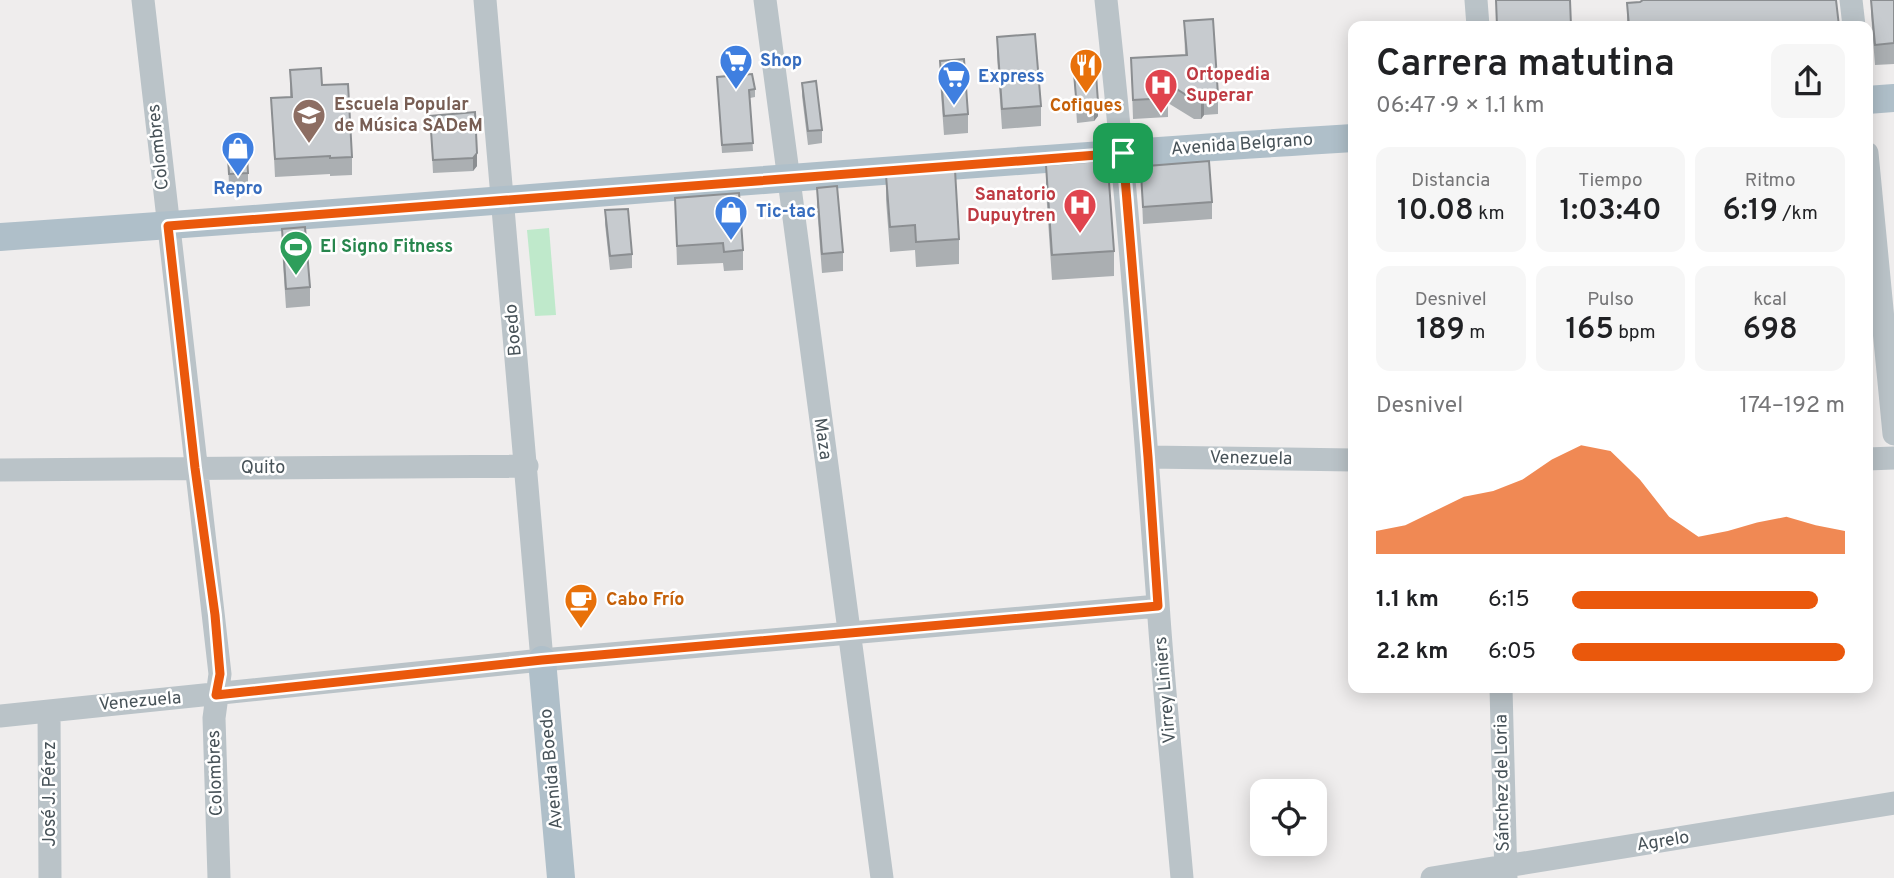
<!DOCTYPE html>
<html lang="es">
<meta charset="utf-8">
<style>
:root{--surface:#fff;--page:#f6f6f6;--text:#202124;--muted:#757577;--accent:#ea580c}
body{margin:0;font-family:Overpass,sans-serif;background:var(--page);color:var(--text);height:100vh;display:flex;flex-direction:column;font-size:26px;white-space:nowrap}
*{box-sizing:border-box;margin:0}
p{font-size:23px;color:var(--muted)}
.icon{flex:none;width:38px;height:38px;fill:none;stroke:currentColor;stroke-width:2;stroke-linecap:round;stroke-linejoin:round}
.map{position:relative;flex:1;overflow:hidden}
.panel{position:absolute;left:1348px;top:21px;width:525px;height:672px;display:flex;flex-direction:column;background:var(--surface);border-radius:14px;box-shadow:0 4px 18px #0003}
.panel>*{flex:none}
.buttons{position:absolute;left:1250px;top:779px;display:grid;gap:14px}
.buttons a{display:grid;place-items:center;width:77px;height:77px;border-radius:14px;background:var(--surface);box-shadow:0 4px 18px #0003;font-size:35px}
.pin{position:absolute;display:grid;place-items:center;width:60px;height:60px;color:#fff;margin:-30px;border-radius:14px;box-shadow:0 4px 10px #0006}
.round{display:grid;place-items:center;flex:none;width:74px;height:74px;border-radius:14px;background:var(--page)}
.summary{display:flex;align-items:center;justify-content:space-between;height:119px;padding:0 28px}
h1{font-size:38px;font-weight:600;line-height:52px}
.stats{display:grid;grid-template-columns:repeat(3,1fr);gap:10px;height:119px;padding:7px 28px}
.stats div{display:grid;align-content:center;border-radius:14px;background:var(--page);text-align:center}
.stats b{font-size:30px;font-weight:600}
.stats small{font-size:19px;font-weight:400}
.stats p{font-size:19px}
.chart{height:196px;padding:14px 28px}
.chart p{display:flex;justify-content:space-between}
.chart svg{width:100%;height:126px;margin-top:7px;fill:var(--accent);opacity:.7}
ul{padding:0 28px;list-style:none;font-size:23px}
li{display:grid;grid-template-columns:112px 84px 1fr;align-items:center;height:52px}
li i{height:18px;border-radius:9px;background:var(--accent)}
.map>svg:first-child{display:block}
.green{fill:#bfe9cb}
.lines{fill:none;stroke-linecap:round;stroke-linejoin:round}
.minor{stroke:#bac3c8;stroke-width:23}
.major{stroke:#afbfc9;stroke-width:28}
.wall{fill:#abafb2}
.shaded-wall{fill:#8b8e91}
.building{fill:#c7cbcf;stroke:#8b8e91;stroke-width:2}
.route-casing{stroke:#fff;stroke-width:14}
.route{stroke:#ea580c;stroke-width:9}
.labels{text-anchor:middle;dominant-baseline:central;stroke-width:5;stroke-linejoin:round;paint-order:stroke}
.shop-label{font-size:18px;font-weight:bold;fill:#366cbe;stroke:#fff;text-anchor:start}
.health-label{font-size:18px;font-weight:bold;fill:#be3a42;stroke:#fff;text-anchor:start}
.education-label{font-size:18px;font-weight:bold;fill:#785e54;stroke:#fff;text-anchor:start}
.food-label{font-size:18px;font-weight:bold;fill:#c56008;stroke:#fff}
.street-label{font-size:18px;fill:#475258;stroke:#fff}
.leisure-label{font-size:18px;font-weight:bold;fill:#27864d;stroke:#fff;text-anchor:start}
</style>
<div class="map">
<svg width="1894" height="878" viewBox="0 0 1894 878">
<rect width="100%" height="100%" fill="#efeded"/>
<path class="green" d="M549,228L556,315L535,316L527,230Z"/>
<g class="lines">
<path class="minor" d="M143,0L220,674L214,718L219,878
M485,0L542,660
M765,0L882,878
M1106,0C1128,201 1143,402 1158,603C1164,695 1174,786 1182,878
M1476,0L1478,26
M1851,0L1854,26
M1867,153L1894,434
M1148,457L1353,460
M1867,459L1894,458
M0,470L527,466
M1501,688L1506,878
M49,711L50,878
M0,716L542,660L1158,606
M1432,878L1894,803"/>
<path class="major" d="M1867,100L1894,98
M0,237C451,207 901,166 1353,138
M542,660L561,878"/>
</g>
<path class="wall" d="M1871,0H1894V64L1875,65L1871,14Z
M1627,3L1839,26H1627Z
M1184,21L1218,95V114L1204,115L1201,119H1194L1168,103V117L1133,119L1131,58L1185,55Z
M997,37L1041,106V126L1002,129L997,56Z
M940,61L968,114V133L944,135L940,80Z
M1073,61L1098,116L1094,121L1077,123Z
M290,70L322,85L352,157V175L330,176V174L275,177L271,98L290,97Z
M717,77L755,89V97L750,98L753,151L722,153Z
M802,83L822,130V143L808,145L802,96Z
M475,112L477,166L473,171L433,173L430,116Z
M228,157L248,173V186L229,187Z
M1046,165L1114,251V276L1052,280L1046,190Z
M1141,173L1212,202V219L1143,224Z
M886,175L959,239V264L916,267L915,250L890,252L886,200Z
M817,188L843,252V271L822,273L817,207Z
M675,198L743,250V270L724,271L723,263L677,265Z
M605,210L632,254V268L610,270L605,224Z
M282,229L310,287V306L286,308L282,248Z"/>
<path class="shaded-wall" d="M1204,96V115L1201,119V99Z
M1098,102V116L1094,121V108Z
M477,153V166L473,171V158Z"/>
<path class="building" d="M1496,0H1570L1571,26H1497Z
M1643,0H1836L1839,26H1786V23L1750,26H1629L1627,3L1640,2Z
M1871,0H1894V43L1875,45Z
M1213,19L1218,95L1204,96L1201,99L1194,100L1167,83L1168,98L1133,100L1131,58L1187,55L1184,21Z
M1035,34L1041,106L1002,109L997,37Z
M964,59L968,114L944,116L940,61Z
M1095,60L1098,102L1094,108L1077,109L1073,61Z
M321,68L322,85L348,84L352,157L330,158V156L275,159L271,98L292,97L290,70Z
M752,74L755,89L749,90L753,143L722,145L717,77Z
M816,81L822,130L808,131L802,83Z
M475,112L477,153L473,158L433,160L430,116Z
M247,156L248,173L229,174L228,157Z
M1100,161L1108,168L1114,251L1052,255L1046,165Z
M1209,161L1212,202L1143,207L1141,173L1147,166Z
M955,170L959,239L916,242L915,225L890,227L886,175Z
M837,186L843,252L822,254L817,188Z
M739,193L743,250L724,252L723,243L677,246L675,198Z
M628,209L632,254L610,256L605,210Z
M305,227L310,287L286,289L282,229Z"/>
<g class="lines">
<defs>
<path id="route" d="M1123,153L1148,457L1158,606L542,660L216,695L220,674L215,615L195,468L168,226Z"/>
</defs>
<use href="#route" class="route-casing"/>
<use href="#route" class="route"/>
</g>
<defs>
<symbol id="supermarket-pin" viewBox="-11 -11 22 30"><path d="M0 17L-7.5 6A9.5 9.5 0 1 1 7.5 6Z" fill="#3f7fe0" stroke="#fff"/><path d="M-6-5.5h2.5l.6 2H6L4.5 2H-2.5L-4.4-4H-6ZM-1.5 3.2a1.3 1.3 0 1 0 .1 0ZM3 3.2a1.3 1.3 0 1 0 .1 0Z" fill="#fff"/></symbol>
<symbol id="restaurant-pin" viewBox="-11 -11 22 30"><path d="M0 17L-7.5 6A9.5 9.5 0 1 1 7.5 6Z" fill="#e8710a" stroke="#fff"/><path d="M-5-6h1v4h1v-4h1v4h1v-4h1v5L-1.5 .5V6h-2V.5L-5-1ZM5-6V6H3V1.5H1.5Q1.5-4 5-6Z" fill="#fff"/></symbol>
<symbol id="hospital-pin" viewBox="-11 -11 22 30"><path d="M0 17L-7.5 6A9.5 9.5 0 1 1 7.5 6Z" fill="#e0444e" stroke="#fff"/><path d="M-5-5h3v3.5h4V-5h3V5h-3V1.5h-4V5h-3Z" fill="#fff"/></symbol>
<symbol id="university-pin" viewBox="-11 -11 22 30"><path d="M0 17L-7.5 6A9.5 9.5 0 1 1 7.5 6Z" fill="#8d6e63" stroke="#fff"/><path d="M0-5L7-2L0 1L-7-2ZM-4 1L0 2.5L4 1V4Q0 6-4 4Z" fill="#fff"/></symbol>
<symbol id="shop-pin" viewBox="-11 -11 22 30"><path d="M0 17L-7.5 6A9.5 9.5 0 1 1 7.5 6Z" fill="#3f7fe0" stroke="#fff"/><path d="M-5-2.5h2.3a2.7 3.5 0 0 1 5.4 0H5L5.5 6h-11ZM-1.5-2.5h3a1.5 2.3 0 0 0-3 0Z" fill="#fff"/></symbol>
<symbol id="stadium-pin" viewBox="-11 -11 22 30"><path d="M0 17L-7.5 6A9.5 9.5 0 1 1 7.5 6Z" fill="#2e9e5b" stroke="#fff"/><path d="M0-5a6.5 5 0 1 0 0 10a6.5 5 0 1 0 0-10ZM-3.5-1.8h7v3.6h-7Z" fill="#fff"/></symbol>
<symbol id="cafe-pin" viewBox="-11 -11 22 30"><path d="M0 17L-7.5 6A9.5 9.5 0 1 1 7.5 6Z" fill="#e8710a" stroke="#fff"/><path d="M-5.5-4.5H6V0H3Q3 3.5 0 3.5H-2.5Q-5.5 3.5-5.5 0ZM3-3.2v2h1.7v-2ZM-6 4.5H4V6H-6Z" fill="#fff"/></symbol>
</defs>
<g fill-rule="evenodd">
<use href="#supermarket-pin" x="717" y="42" width="38" height="52"/>
<use href="#restaurant-pin" x="1067" y="46" width="38" height="52"/>
<use href="#supermarket-pin" x="935" y="58" width="38" height="52"/>
<use href="#hospital-pin" x="1142" y="66" width="38" height="52"/>
<use href="#university-pin" x="290" y="96" width="38" height="52"/>
<use href="#shop-pin" x="219" y="129" width="38" height="52"/>
<use href="#hospital-pin" x="1061" y="186" width="38" height="52"/>
<use href="#shop-pin" x="712" y="193" width="38" height="52"/>
<use href="#stadium-pin" x="277" y="228" width="38" height="52"/>
<use href="#cafe-pin" x="562" y="581" width="38" height="52"/>
</g>
<g class="labels">
<g class="shop-label">
<text x="760" y="61">Shop</text>
<text x="978" y="77">Express</text>
<text x="238" y="189" text-anchor="middle">Repro</text>
<text x="756" y="212">Tic-tac</text>
</g>
<g class="health-label">
<text x="1186" y="75">Ortopedia<tspan x="1186" dy="21">Superar</tspan></text>
<text x="1056" y="195" text-anchor="end">Sanatorio<tspan x="1056" dy="21">Dupuytren</tspan></text>
</g>
<g class="education-label">
<text x="334" y="105">Escuela Popular<tspan x="334" dy="21">de Música SADeM</tspan></text>
</g>
<g class="food-label">
<text x="1086" y="106">Cofiques</text>
<text x="606" y="600" text-anchor="start">Cabo Frío</text>
</g>
<g class="street-label">
<text transform="translate(1242 145) rotate(-4)">Avenida Belgrano</text>
<text transform="translate(159 147) rotate(-96)">Colombres</text>
<text transform="translate(514 330) rotate(-95)">Boedo</text>
<text transform="translate(822 439) rotate(82)">Maza</text>
<text transform="translate(1251 459) rotate(1)">Venezuela</text>
<text x="263" y="468">Quito</text>
<text transform="translate(1166 690) rotate(-95)">Virrey Liniers</text>
<text transform="translate(140 702) rotate(-5)">Venezuela</text>
<text transform="translate(552 769) rotate(-95)">Avenida Boedo</text>
<text transform="translate(216 773) rotate(-92)">Colombres</text>
<text transform="translate(1503 783) rotate(-91)">Sánchez de Loria</text>
<text transform="translate(50 794) rotate(-90)">José J. Pérez</text>
<text transform="translate(1663 842) rotate(-9)">Agrelo</text>
</g>
<g class="leisure-label">
<text x="320" y="247">El Signo Fitness</text>
</g>
</g>
</svg>
<div class="buttons">
<a><svg class="icon" aria-label="locate" viewBox="0 0 24 24"><circle cx="12" cy="12" r="6"/><path d="M12 2v4M12 18v4M2 12h4M18 12h4"/></svg></a>
</div>
<div class="pin" style="left:1123px;top:153px;background:#1e9e55"><svg class="icon" aria-label="arrive" viewBox="0 0 24 24"><path d="M6 21V4h12l-3 4 3 4H6"/></svg></div>
<section class="panel">
<div class="summary"><div><h1>Carrera matutina</h1><p>06:47 · 9 × 1.1 km</p></div><a class="round"><svg class="icon" aria-label="share" viewBox="0 0 24 24"><path d="M12 15V3M7 8l5-5 5 5M5 13v7h14v-7"/></svg></a></div>
<div class="stats">
<div><p>Distancia</p><b>10.08<small> km</small></b></div>
<div><p>Tiempo</p><b>1:03:40</b></div>
<div><p>Ritmo</p><b>6:19<small> /km</small></b></div>
</div>
<div class="stats">
<div><p>Desnivel</p><b>189<small> m</small></b></div>
<div><p>Pulso</p><b>165<small> bpm</small></b></div>
<div><p>kcal</p><b>698</b></div>
</div>
<div class="chart"><p><span>Desnivel</span>174–192 m</p>
<svg viewBox="0 0 160 44" preserveAspectRatio="none"><path d="M0 44V36L10 34L20 29L30 24L40 22L50 18L60 11L70 6L80 8L90 18L100 31L110 38L120 36L130 33L140 31L150 34L160 36V44z"/></svg>
</div>
<ul>
<li><b>1.1 km</b>6:15<i style="width:90%"></i></li>
<li><b>2.2 km</b>6:05<i style="width:100%"></i></li>
</ul>
</section>
</div>
